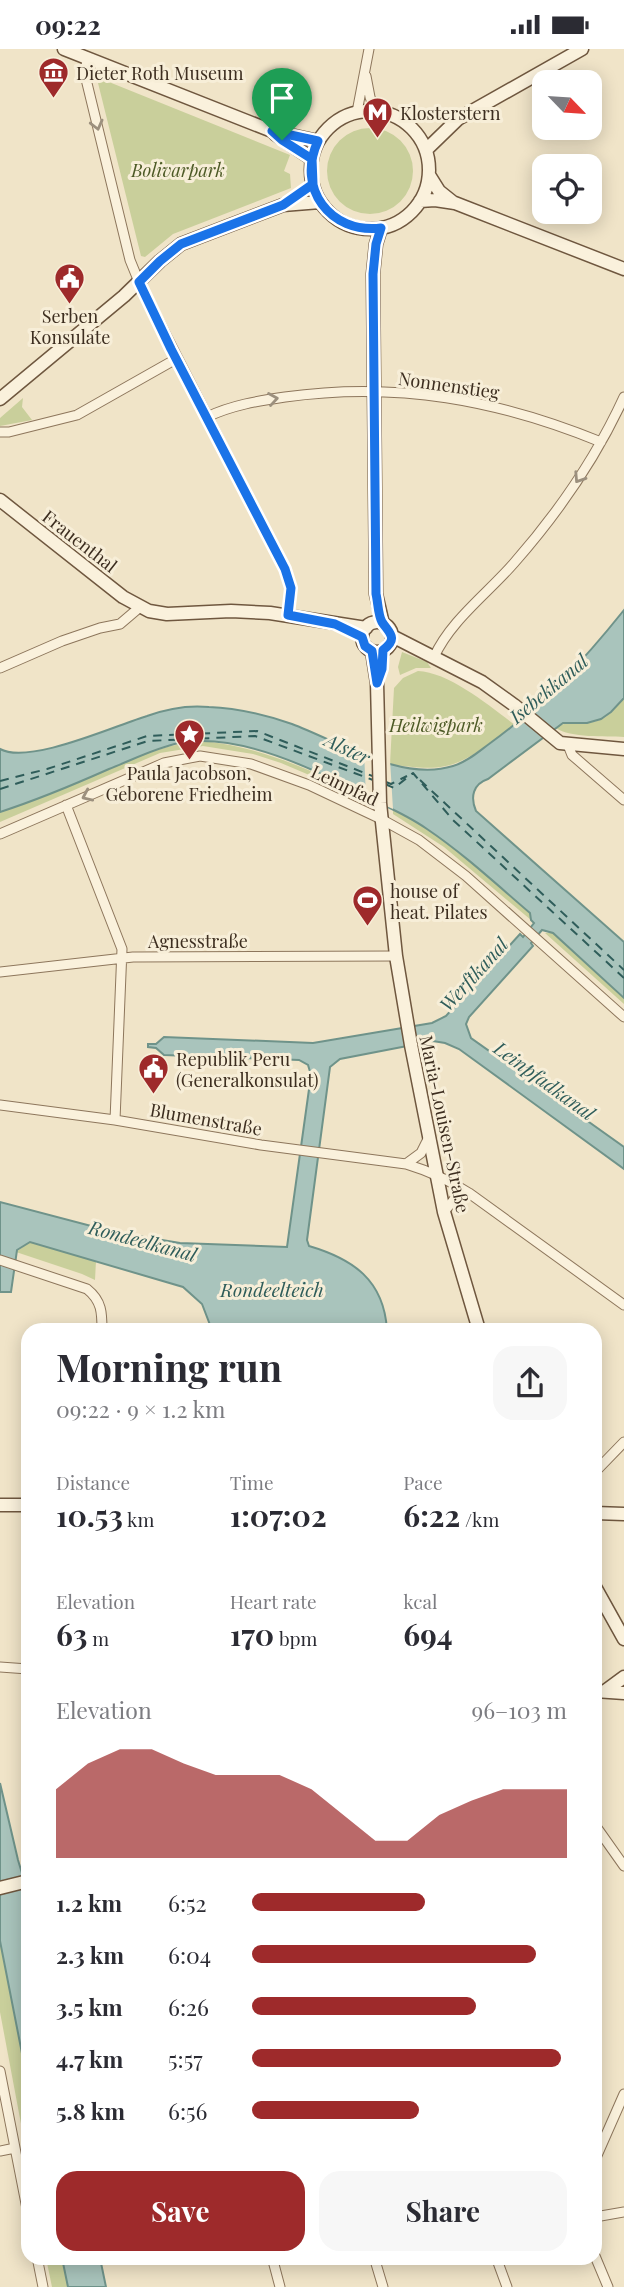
<!DOCTYPE html>
<meta charset="utf-8">
<style>
:root{--surface:#fff;--page:#f7f7f7;--text:#2b2b33;--muted:#7c7c81;--accent:#9e2a2b}
body{margin:0;font-family:"Playfair Display",serif;background:var(--page);color:var(--text);height:100vh;display:flex;flex-direction:column;font-size:26px;white-space:nowrap}
*{box-sizing:border-box;margin:0}
p{font-size:23px;color:var(--muted)}
.icon{flex:none;width:38px;height:38px;fill:none;stroke:currentColor;stroke-width:2;stroke-linecap:round;stroke-linejoin:round}
.map{position:relative;flex:1;overflow:hidden}
.drawer{position:absolute;left:21px;top:1274px;width:581px;height:942px;display:flex;flex-direction:column;background:var(--surface);border-radius:21px;box-shadow:0 4px 18px #0003}
.drawer>*{flex:none}
.needle{width:46px;rotate:115deg}
.buttons{position:absolute;left:532px;top:21px;display:grid;gap:14px}
.buttons a{display:grid;place-items:center;width:70px;height:70px;border-radius:14px;background:var(--surface);box-shadow:0 4px 18px #0003;font-size:35px}
.pin{position:absolute;display:grid;place-items:center;width:60px;height:60px;color:#fff;margin:-72px -30px;border-radius:50% 50% 50% 0;rotate:-45deg;box-shadow:0 0 7px #0007}
.pin .icon{rotate:45deg}
.round{display:grid;place-items:center;flex:none;width:74px;height:74px;border-radius:21px;background:var(--page)}
.overview{display:flex;align-items:center;justify-content:space-between;height:119px;padding:0 35px}
h1{font-size:38px;font-weight:700;line-height:52px}
.figures{display:grid;grid-template-columns:repeat(3,1fr);gap:10px;height:119px;padding:7px 35px}
.figures div{display:grid;align-content:center}
.figures b{font-size:30px;font-weight:700}
.figures small{font-size:19px;font-weight:400}
.figures p{font-size:19px}
.chart{height:196px;padding:14px 35px}
.chart p{display:flex;justify-content:space-between}
.chart svg{width:100%;height:126px;margin-top:7px;fill:var(--accent);opacity:.7}
.button{display:flex;gap:14px;margin-top:auto;padding:14px 35px}
.button a{flex:1;height:80px;border-radius:21px;background:var(--accent);color:#fff;font-size:28px;font-weight:700;line-height:80px;text-align:center}
.button a+a{background:var(--page);color:var(--text)}
ul{padding:0 35px;list-style:none;font-size:23px}
li{display:grid;grid-template-columns:112px 84px 1fr;align-items:center;height:52px}
li i{height:18px;border-radius:9px;background:var(--accent)}
.status{display:flex;justify-content:space-between;align-items:center;height:49px;padding:0 35px;background:var(--surface);direction:ltr}
.status svg{height:19px;fill:currentColor}
.map>svg:first-child{display:block}
.green{fill:#c9cf9b}
.water{fill:#a9c4bc;stroke:#6f938a;stroke-width:2}
.pier{fill:#f0e4c8}
.lines{fill:none;stroke-linecap:round;stroke-linejoin:round}
.ferry{stroke:#2f5d5a;stroke-width:2;stroke-dasharray:9 7;stroke-linecap:butt}
.street-casing{stroke:#8d765c;stroke-width:11}
.secondary-casing{stroke:#6f573f;stroke-width:15}
.street{stroke:#faf1dc;stroke-width:9}
.secondary{stroke:#faf1dc;stroke-width:12}
.oneway{stroke:#9c907e}
.route-casing{stroke:#fff;stroke-width:14}
.route{stroke:#1a73e8;stroke-width:9}
.labels{text-anchor:middle;dominant-baseline:central;stroke-width:6;stroke-linejoin:round;paint-order:stroke}
.poi-label{font-size:18px;fill:#3d2e20;stroke:#f7eed8;text-anchor:start}
.park-label{font-size:18px;font-style:italic;fill:#4d5a26;stroke:#f7eed8}
.street-label{font-size:18px;fill:#3d2e20;stroke:#f7eed8}
.water-label{font-size:19px;font-style:italic;fill:#2f5d5a;stroke:#f7eed8}
</style>
<div class="status"><b>09:22</b><svg viewBox="0 0 49 12"><path d="M0 12V9h3v3zM5 12V6h3v6zM10 12V3h3v9zM15 12V0h3v12zM26 1h20v11H26zM47 4h2v5h-2z"/></svg></div>
<div class="map">
<svg width="624" height="2238" viewBox="0 0 624 2238">
<rect width="100%" height="100%" fill="#f0e4c8"/>
<path class="green" d="M104,31L290,106L284,122L290,125L291,139L173,185L145,208L141,207L98,34Z
M327 122a43 43 0 1 1 86 0a43 43 0 1 1-86 0Z
M23,349L22,358L32,371L0,377V369Z
M402,603L427,613L431,619H416L400,626L398,618Z
M418,622C449,623 491,658 515,676C463,713 456,726 390,715L394,639L403,629Z
M624,649V688C606,687 570,689 556,679C569,670 582,676 597,672C609,669 616,658 624,649Z
M202,692C263,698 308,721 363,745L361,748L281,714L253,705L203,697L160,704L0,773V763C33,752 65,739 98,725C132,710 164,695 202,692Z
M393,759C444,787 487,826 530,864L531,871L444,798L393,765Z
M545,884H553L624,949V955Z
M30,1193L96,1212L95,1231L82,1225L16,1203Z
M0,1892L28,2035V2112L0,1963Z
M46,2209H62L68,2238H52Z"/>
<path class="water" d="M624,561V649L611,663L601,670L587,674H563L488,730C473,735 470,748 476,762L624,893V949L553,884L542,881L531,894L533,897L469,968L466,975L471,989L624,1098V1120L459,1000L445,994L433,992L340,1010L330,1018L307,1191L309,1197C353,1210 384,1231 387,1281H212L202,1255L183,1238L30,1193L17,1201L11,1243H0V1153L114,1183L180,1194L287,1198L311,1026L308,1016L299,1011L164,1006L156,999L148,998V995H156L164,988L313,994L432,974L446,967L520,885L523,888L534,874L531,871L530,864C496,835 464,805 427,780C403,763 377,754 351,740C304,715 233,684 179,694C155,699 132,711 109,720C73,736 37,751 0,763V700C29,716 114,677 147,667C166,660 189,656 209,658C237,659 266,666 292,675C340,693 401,733 453,717C467,713 478,703 489,695C542,657 584,611 624,561Z
M0,1734L18,1811L28,1844V2035L0,1892Z
M62,2209H100L106,2238H68Z"/>
<path class="pier" d="M364,702L390,711L393,760L366,748Z"/>
<g class="lines">
<path class="ferry" d="M420,731L624,921
M0,732L47,720L147,687L257,682L375,728
M386,733L391,735L407,727
M385,735L394,739L413,724L453,771L624,929
M0,740L148,692L255,687L373,731"/>
<defs>
<path id="street" d="M87,9L85,26L130,211L139,233L285,520L291,539L288,567
M366,27L370,48L375,62
M357,63L369,0
M207,368C232,356 258,352 285,348C397,332 498,351 601,393
M0,383H9L77,366L176,310
M434,608C451,571 487,545 514,514C558,464 596,409 624,348
M0,619L62,592L100,579L120,575L140,558
M568,696L572,706L624,751
M66,756L122,900L115,1071
M0,785L164,714L200,707L251,715L309,736L381,770L419,791L466,827L624,968
M0,923L133,908L396,907
M0,1056L115,1071L261,1096L406,1115C429,1122 449,1131 469,1144L624,1256
M406,1115L421,1104L429,1088
M444,1163L456,1148L469,1144
M0,1211L87,1240C102,1252 102,1264 102,1281
M595,1423L624,1393
M0,1618L28,1620
M595,1776L624,1817
M0,2022L28,2165
M0,2102L15,2099
M595,2111L624,2045
M595,2168L624,2163
M595,2207L608,2238
M37,2208L43,2238
M272,2208L280,2238
M374,2208L383,2238
M496,2208L507,2238"/>
<path id="secondary" d="M64,0L272,82L318,92
M311 121a59 59 0 1 1 118 0a59 59 0 1 1-118 0Z
M275,85L312,110
M426,101L458,70L582,0
M429,126L439,142L454,154
M420,152L435,151L455,154L624,220
M381,179L376,195L373,225L376,545L383,575
M0,350L124,247L160,212L181,195L283,156L320,153
M0,451L123,548L149,562L167,565L231,562L270,564L366,579
M362 588a15 15 0 1 1 30 0a15 15 0 1 1-30 0Z
M392,587L482,633L514,656L560,694L624,700
M372,602L377,634L380,754L396,907L411,996L444,1163L479,1281
M0,1456H28
M595,1464L624,1465
M595,1538L624,1590
M595,1642L624,1644
M605,1642L624,1628
M0,1839L28,1832"/>
</defs>
<use href="#street" class="street-casing"/>
<use href="#secondary" class="secondary-casing"/>
<use href="#street" class="street"/>
<use href="#secondary" class="secondary"/>
</g>
<defs><path id="oneway-chevron" d="M-2-3.5L2.5 0L-2 3.5" fill="none" stroke-width="1.6" stroke-linecap="round" stroke-linejoin="round" transform="scale(1.75)"/></defs>
<g class="oneway">
<use href="#oneway-chevron" transform="translate(97 76) rotate(76)"/>
<use href="#oneway-chevron" transform="translate(273 350) rotate(-9)"/>
<use href="#oneway-chevron" transform="translate(579 429) rotate(123)"/>
<use href="#oneway-chevron" transform="translate(87 747) rotate(156)"/>
</g>
<g class="lines">
<defs>
<path id="route" d="M282,91L312,110L313,135L283,156L181,195L160,212L139,233L171,300L285,520L291,539L288,566L335,575L362,588L365,597L372,602L377,634L382,620L383,601C399,589 389,584 382,573C378,566 378,553 376,545L373,225L376,195L381,179C330,185 296,139 318,92L272,82L282,91"/>
</defs>
<use href="#route" class="route-casing"/>
<use href="#route" class="route"/>
</g>
<defs>
<symbol id="museum-pin" viewBox="-11 -11 22 30"><path d="M0 17L-7.5 6A9.5 9.5 0 1 1 7.5 6Z" fill="#9e2a2b" stroke="#f7eed8"/><path d="M0-6L6-3V-2H-6V-3ZM-5-1h2V3h-2ZM-1-1h2V3h-2ZM3-1h2V3H3ZM-6 4H6V6H-6Z" fill="#fff"/></symbol>
<symbol id="metro-pin" viewBox="-11 -11 22 30"><path d="M0 17L-7.5 6A9.5 9.5 0 1 1 7.5 6Z" fill="#9e2a2b" stroke="#f7eed8"/><path d="M-5.5 5V-5H-3L0 0L3-5H5.5V5H3V-.5L0 4L-3-.5V5Z" fill="#fff"/></symbol>
<symbol id="civic-pin" viewBox="-11 -11 22 30"><path d="M0 17L-7.5 6A9.5 9.5 0 1 1 7.5 6Z" fill="#9e2a2b" stroke="#f7eed8"/><path d="M-.6-6.5H3V-4.5H.6V-3L4-1V1h2V6H-6V1h2V-1L-.6-3ZM-1.2 2.5V6h2.4V2.5Z" fill="#fff"/></symbol>
<symbol id="sight-pin" viewBox="-11 -11 22 30"><path d="M0 17L-7.5 6A9.5 9.5 0 1 1 7.5 6Z" fill="#9e2a2b" stroke="#f7eed8"/><path d="M0-6L1.8-2.2L6-1.7L2.9 1.2L3.7 5.4L0 3.3L-3.7 5.4L-2.9 1.2L-6-1.7L-1.8-2.2Z" fill="#fff"/></symbol>
<symbol id="stadium-pin" viewBox="-11 -11 22 30"><path d="M0 17L-7.5 6A9.5 9.5 0 1 1 7.5 6Z" fill="#9e2a2b" stroke="#f7eed8"/><path d="M0-5a6.5 5 0 1 0 0 10a6.5 5 0 1 0 0-10ZM-3.5-1.8h7v3.6h-7Z" fill="#fff"/></symbol>
</defs>
<g fill-rule="evenodd">
<use href="#museum-pin" x="36" y="6" width="35" height="47"/>
<use href="#metro-pin" x="360" y="46" width="35" height="47"/>
<use href="#civic-pin" x="52" y="212" width="35" height="47"/>
<use href="#sight-pin" x="172" y="668" width="35" height="47"/>
<use href="#stadium-pin" x="350" y="834" width="35" height="47"/>
<use href="#civic-pin" x="136" y="1002" width="35" height="47"/>
</g>
<g class="labels">
<g class="poi-label">
<text x="76" y="24">Dieter Roth Museum</text>
<text x="400" y="64">Klosterstern</text>
<text x="70" y="267" text-anchor="middle">Serben<tspan x="70" dy="21">Konsulate</tspan></text>
<text x="189" y="724" text-anchor="middle">Paula Jacobson,<tspan x="189" dy="21">Geborene Friedheim</tspan></text>
<text x="390" y="842">house of<tspan x="390" dy="21">heat. Pilates</tspan></text>
<text x="176" y="1010">Republik Peru<tspan x="176" dy="21">(Generalkonsulat)</tspan></text>
</g>
<g class="park-label">
<text x="178" y="121">Bolivarpark</text>
<text x="436" y="676">Heilwigpark</text>
</g>
<g class="street-label">
<text transform="translate(449 336) rotate(8)">Nonnenstieg</text>
<text transform="translate(80 492) rotate(38)">Frauenthal</text>
<text transform="translate(345 736) rotate(25)">Leinpfad</text>
<text x="198" y="892">Agnesstraße</text>
<text transform="translate(206 1070) rotate(10)">Blumenstraße</text>
<text transform="translate(445 1075) rotate(78)">Maria-Louisen-Straße</text>
</g>
<g class="water-label">
<text transform="translate(548 639) rotate(-40)">Isebekkanal</text>
<text transform="translate(348 699) rotate(25)">Alster</text>
<text transform="translate(473 925) rotate(-48)">Werftkanal</text>
<text transform="translate(545 1031) rotate(36)">Leinpfadkanal</text>
<text transform="translate(143 1191) rotate(15)">Rondeelkanal</text>
<text x="272" y="1240">Rondeelteich</text>
</g>
</g>
</svg>
<div class="buttons">
<a><svg class="needle" viewBox="-14 -14 28 28"><path d="M0-13l5 13h-10z" fill="#e53935"/><path d="M0 13l5-13h-10z" fill="#7c7c81"/></svg></a>
<a><svg class="icon" aria-label="locate" viewBox="0 0 24 24"><circle cx="12" cy="12" r="6"/><path d="M12 2v4M12 18v4M2 12h4M18 12h4"/></svg></a>
</div>
<div class="pin" style="left:282px;top:91px;background:#1e9e55"><svg class="icon" aria-label="arrive" viewBox="0 0 24 24"><path d="M6 21V4h12l-3 4 3 4H6"/></svg></div>
<section class="drawer">
<div class="overview"><div><h1>Morning run</h1><p>09:22 · 9 × 1.2 km</p></div><a class="round"><svg class="icon" aria-label="share" viewBox="0 0 24 24"><path d="M12 15V3M7 8l5-5 5 5M5 13v7h14v-7"/></svg></a></div>
<div class="figures">
<div><p>Distance</p><b>10.53<small> km</small></b></div>
<div><p>Time</p><b>1:07:02</b></div>
<div><p>Pace</p><b>6:22<small> /km</small></b></div>
</div>
<div class="figures">
<div><p>Elevation</p><b>63<small> m</small></b></div>
<div><p>Heart rate</p><b>170<small> bpm</small></b></div>
<div><p>kcal</p><b>694</b></div>
</div>
<div class="chart"><p><span>Elevation</span>96–103 m</p>
<svg viewBox="0 0 160 44" preserveAspectRatio="none"><path d="M0 44V20L10 11L20 6L30 6L40 11L50 15L60 15L70 15L80 20L90 29L100 38L110 38L120 29L130 24L140 20L150 20L160 20V44z"/></svg>
</div>
<ul>
<li><b>1.2 km</b>6:52<i style="width:55%"></i></li>
<li><b>2.3 km</b>6:04<i style="width:90%"></i></li>
<li><b>3.5 km</b>6:26<i style="width:71%"></i></li>
<li><b>4.7 km</b>5:57<i style="width:98%"></i></li>
<li><b>5.8 km</b>6:56<i style="width:53%"></i></li>
</ul>
<div class="button"><a>Save</a><a>Share</a></div>
</section>
</div>
